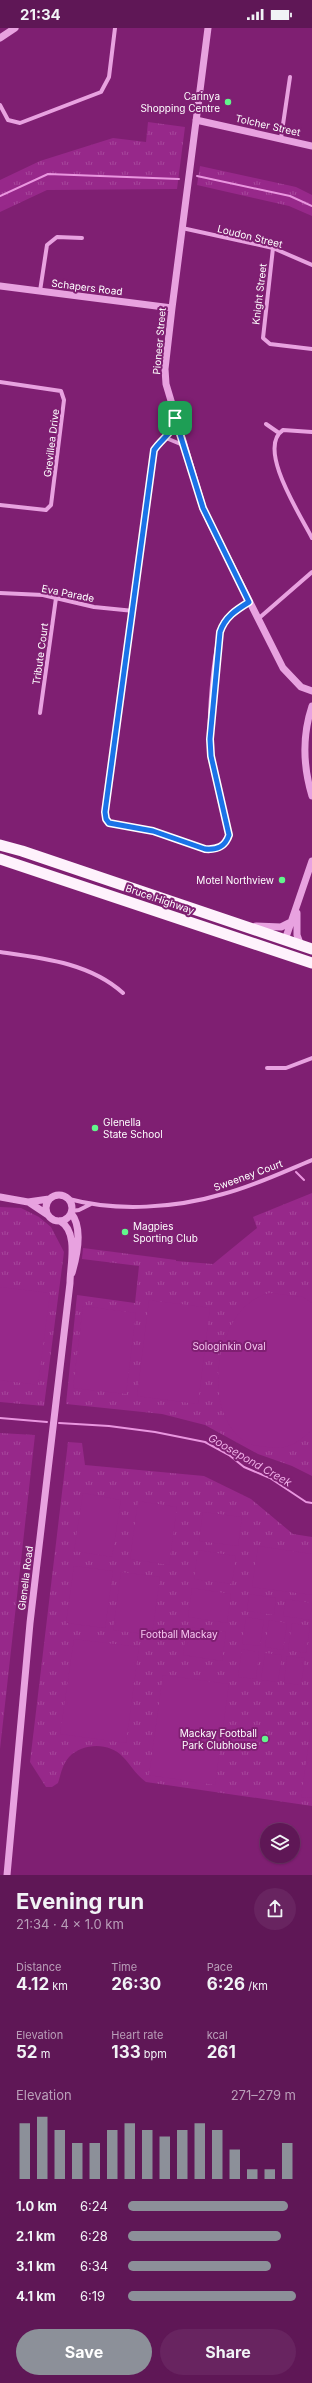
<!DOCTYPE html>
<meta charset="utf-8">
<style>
:root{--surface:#5f1756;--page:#682460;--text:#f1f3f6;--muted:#ba9fb9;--line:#73366c;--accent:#8c9099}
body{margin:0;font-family:Inter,sans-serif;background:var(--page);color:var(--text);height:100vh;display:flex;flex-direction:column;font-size:15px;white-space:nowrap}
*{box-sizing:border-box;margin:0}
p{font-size:13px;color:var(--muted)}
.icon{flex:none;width:22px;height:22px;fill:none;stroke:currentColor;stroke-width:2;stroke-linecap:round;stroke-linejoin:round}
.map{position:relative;height:1847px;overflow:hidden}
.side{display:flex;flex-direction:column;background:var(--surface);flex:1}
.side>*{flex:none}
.controls{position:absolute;left:260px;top:1795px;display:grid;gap:8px}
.controls a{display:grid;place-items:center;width:40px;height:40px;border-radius:50%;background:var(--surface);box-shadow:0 1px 3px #0004,0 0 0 1px var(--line);font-size:20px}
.pin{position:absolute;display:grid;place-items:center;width:34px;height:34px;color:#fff;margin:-17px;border-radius:8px;box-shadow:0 2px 6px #0006}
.round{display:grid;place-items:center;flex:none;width:42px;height:42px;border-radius:21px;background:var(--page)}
.summary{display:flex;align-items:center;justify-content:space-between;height:68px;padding:0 16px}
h1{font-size:22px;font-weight:700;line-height:30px}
.metrics{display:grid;grid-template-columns:repeat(3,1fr);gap:6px;height:68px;padding:4px 16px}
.metrics div{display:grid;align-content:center}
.metrics b{font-size:17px;font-weight:700}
.metrics small{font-size:11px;font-weight:400}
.metrics p{font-size:11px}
.chart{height:112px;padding:8px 16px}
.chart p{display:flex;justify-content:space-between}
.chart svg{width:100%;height:72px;margin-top:4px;stroke:var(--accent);stroke-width:6}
.action{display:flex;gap:8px;margin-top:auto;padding:8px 16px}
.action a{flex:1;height:46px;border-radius:24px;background:var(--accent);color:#fff;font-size:16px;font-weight:700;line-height:46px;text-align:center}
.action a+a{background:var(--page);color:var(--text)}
ul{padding:0 16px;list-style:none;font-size:13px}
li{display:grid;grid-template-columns:64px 48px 1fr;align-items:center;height:30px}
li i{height:10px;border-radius:5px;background:var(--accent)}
.status{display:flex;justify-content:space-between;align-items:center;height:28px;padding:0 20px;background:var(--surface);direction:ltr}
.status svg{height:11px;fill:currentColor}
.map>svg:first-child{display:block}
.grass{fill:url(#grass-tufts)}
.pitch{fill:#97288a}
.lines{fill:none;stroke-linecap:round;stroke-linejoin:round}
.stream{stroke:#ea96e0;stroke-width:2}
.minor{stroke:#e8a2e0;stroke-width:4}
.tertiary{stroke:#e8a2e0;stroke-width:7}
.trunk{stroke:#fef2fc;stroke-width:11}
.route-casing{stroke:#fff;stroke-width:8}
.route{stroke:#1a73e8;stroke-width:5}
.poi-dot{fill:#62f68c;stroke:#7f1f72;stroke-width:1.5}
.labels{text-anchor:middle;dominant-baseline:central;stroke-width:4;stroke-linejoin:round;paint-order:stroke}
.poi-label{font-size:10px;fill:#fff;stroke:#7f1f72;text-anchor:end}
.street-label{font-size:10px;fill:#fff;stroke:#7f1f72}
.park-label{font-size:10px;fill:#f6c6f0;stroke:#7f1f72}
.water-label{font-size:11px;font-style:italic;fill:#f0aee8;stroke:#7f1f72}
</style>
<div class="status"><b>21:34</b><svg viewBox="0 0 49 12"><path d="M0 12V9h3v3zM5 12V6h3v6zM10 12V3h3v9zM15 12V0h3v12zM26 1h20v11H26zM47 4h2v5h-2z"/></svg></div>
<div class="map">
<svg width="312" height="1847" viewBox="0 0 312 1847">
<defs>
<pattern id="grass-tufts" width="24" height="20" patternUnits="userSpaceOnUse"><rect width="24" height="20" fill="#97288a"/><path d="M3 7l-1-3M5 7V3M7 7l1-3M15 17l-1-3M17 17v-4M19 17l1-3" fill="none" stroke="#a7489c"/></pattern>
</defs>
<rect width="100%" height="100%" fill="#7f1f72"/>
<path class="grass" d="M148,94L185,99L177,161L47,162L0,184V152L40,133L113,110L146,114Z
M200,138L296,159L312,167V188L289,178L197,157Z
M312,1165V1448L292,1438L258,1426L205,1397L162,1386L66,1376L77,1267L135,1275L139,1238L82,1231L83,1220L176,1232V1233L213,1236L257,1200L253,1189Z
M0,1179L21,1180L39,1189L51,1199L64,1224L44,1378L0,1374Z
M0,1405L35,1407L0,1721Z
M68,1414L82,1415L85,1437L204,1448L251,1471L293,1506L312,1509V1778L146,1754C136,1747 131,1737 123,1729C109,1714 83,1715 69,1729C62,1737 61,1746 58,1755L52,1759H46L30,1734Z"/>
<path class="pitch" d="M0,1259L50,1265L38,1357L0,1352Z
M270,1265L303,1269L312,1275V1401C298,1416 287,1422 267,1419C259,1418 251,1418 244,1413C199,1382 216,1276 270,1265Z
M149,1272L210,1280L198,1376L137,1368Z
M83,1278L136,1285L126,1366L73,1360Z
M83,1465L121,1472L112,1529L74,1523Z
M138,1473L177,1479L169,1537L130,1531Z
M203,1484L242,1489L238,1518L199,1513Z
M258,1518L312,1526V1567L252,1559Z
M198,1522L236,1528L232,1556L194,1551Z
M74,1538L113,1543L105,1600L66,1595Z
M121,1544L160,1549L152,1607L113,1602Z
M192,1560L231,1566L227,1595L188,1589Z
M249,1566L276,1570L274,1587L247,1583Z
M286,1571L312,1575L310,1592L283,1588Z
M246,1589L264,1592L260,1618L242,1616Z
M269,1592L287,1595L283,1622L265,1619Z
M292,1595L310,1598L306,1625L288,1622Z
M187,1599L226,1604L222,1633L183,1627Z
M74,1611L139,1619L126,1715L60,1706Z
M242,1621L259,1624L256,1651L238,1649Z
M265,1625L282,1627L278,1654L261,1652Z
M287,1628L305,1630L301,1657L284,1655Z
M163,1647L229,1656L215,1757L149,1747Z
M312,1694V1770L301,1769Z"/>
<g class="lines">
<path class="stream" d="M197,148L290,168L312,178
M0,168L48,146L179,151
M296,1144L304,1152
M0,1390L47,1394
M59,1395L109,1398L155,1404L205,1414L229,1427L244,1439L270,1450L306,1474L312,1475"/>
<path class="minor" d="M0,77L8,92L20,95L101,64L109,49L115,0
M281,110L290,49
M182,200L273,220L312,237
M273,220L263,310L270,316L312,321
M40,263L47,217L57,209L82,210
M0,354L61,363L64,372L51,477L46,482L0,477
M174,391C173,406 162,410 154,422L105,784L106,791L109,795L153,803L205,821L221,819L227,814L229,807C225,780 214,754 211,727C207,696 213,623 223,594L249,574
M266,396L279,405
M312,404L283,402C256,420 301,488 312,510
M166,410L183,417
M0,565L43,567L94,579L134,583
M258,591L312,544
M40,685L56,570
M0,924C43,930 90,935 123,965
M267,1040H286L312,1030
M69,1171C117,1184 176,1180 223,1166C254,1158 283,1144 312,1132
M72,1183L79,1182L91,1176"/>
<path class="tertiary" d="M208,0L172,280L165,341L166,356L203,480L211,497L283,640L301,659L312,663
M0,10L15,0
M196,92L312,118
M0,258L172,280
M312,678C302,708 303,738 312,768
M297,885V907L301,918
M256,898L281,899L291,894
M285,912L312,833
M46 1180a13 13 0 1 1 26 0a13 13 0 1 1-26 0Z
M0,1169L28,1174L49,1171
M30,1175L48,1187
M71,1185C83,1199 77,1228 72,1245
M7,1847L30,1595L70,1255C70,1237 79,1204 60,1193"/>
<path class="trunk" d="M0,817L22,823L312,921
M0,831L312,935"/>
</g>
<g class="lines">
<defs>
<path id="route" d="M175,390L203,480L249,574C236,582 225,589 220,604L210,711L211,728L229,807C225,819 217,822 205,821L153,803L109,795L106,791L105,784L154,422C162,410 173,406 175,390Z"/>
</defs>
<use href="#route" class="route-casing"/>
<use href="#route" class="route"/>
</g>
<g class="poi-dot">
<circle cx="228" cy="74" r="4"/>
<circle cx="282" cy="852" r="4"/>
<circle cx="95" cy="1100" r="4"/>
<circle cx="125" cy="1204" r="4"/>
<circle cx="265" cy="1711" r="4"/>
</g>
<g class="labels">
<g class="poi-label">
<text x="220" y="68">Carinya<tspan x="220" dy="12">Shopping Centre</tspan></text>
<text x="274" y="852">Motel Northview</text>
<text x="103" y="1094" text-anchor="start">Glenella<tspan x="103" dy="12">State School</tspan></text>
<text x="133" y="1198" text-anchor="start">Magpies<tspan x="133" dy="12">Sporting Club</tspan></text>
<text x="257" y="1705">Mackay Football<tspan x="257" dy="12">Park Clubhouse</tspan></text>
</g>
<g class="street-label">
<text transform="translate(268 97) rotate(13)">Tolcher Street</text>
<text transform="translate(250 208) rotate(14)">Loudon Street</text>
<text transform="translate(87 259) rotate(7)">Schapers Road</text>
<text transform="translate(259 266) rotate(-83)">Knight Street</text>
<text transform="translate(159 313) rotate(-85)">Pioneer Street</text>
<text transform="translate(51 415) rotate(-83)">Grevillea Drive</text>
<text transform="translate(68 565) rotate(11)">Eva Parade</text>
<text transform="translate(40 626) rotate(-82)">Tribute Court</text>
<text transform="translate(160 871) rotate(19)">Bruce Highway</text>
<text transform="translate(248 1147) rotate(-20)">Sweeney Court</text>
<text transform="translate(25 1550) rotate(-83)">Glenella Road</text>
</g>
<g class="park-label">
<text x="229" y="1318">Sologinkin Oval</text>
<text x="179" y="1606">Football Mackay</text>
</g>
<g class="water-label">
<text transform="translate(250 1432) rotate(30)">Goosepond Creek</text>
</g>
</g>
</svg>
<div class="controls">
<a><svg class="icon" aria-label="layers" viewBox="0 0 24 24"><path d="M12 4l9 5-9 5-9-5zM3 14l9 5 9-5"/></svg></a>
</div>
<div class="pin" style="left:175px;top:390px;background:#1e9e55"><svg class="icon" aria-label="arrive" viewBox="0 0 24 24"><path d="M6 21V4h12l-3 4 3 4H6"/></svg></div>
</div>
<section class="side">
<div class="summary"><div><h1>Evening run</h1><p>21:34 · 4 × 1.0 km</p></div><a class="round"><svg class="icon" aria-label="share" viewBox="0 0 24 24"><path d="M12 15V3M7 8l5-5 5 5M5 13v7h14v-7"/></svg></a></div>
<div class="metrics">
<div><p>Distance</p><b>4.12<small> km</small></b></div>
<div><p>Time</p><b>26:30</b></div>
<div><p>Pace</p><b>6:26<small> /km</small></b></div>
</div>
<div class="metrics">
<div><p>Elevation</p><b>52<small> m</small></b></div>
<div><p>Heart rate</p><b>133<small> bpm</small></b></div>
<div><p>kcal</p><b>261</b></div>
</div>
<div class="chart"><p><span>Elevation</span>271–279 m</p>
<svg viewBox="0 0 160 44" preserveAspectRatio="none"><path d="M5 44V10M15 44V6M25 44V14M35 44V22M45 44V22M55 44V14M65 44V10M75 44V14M85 44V18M95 44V14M105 44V10M115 44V14M125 44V26M135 44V38M145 44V38M155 44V22"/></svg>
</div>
<ul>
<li><b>1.0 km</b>6:24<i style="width:95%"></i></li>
<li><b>2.1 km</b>6:28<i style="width:91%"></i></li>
<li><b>3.1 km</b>6:34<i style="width:85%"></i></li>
<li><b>4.1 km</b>6:19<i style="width:100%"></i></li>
</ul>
<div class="action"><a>Save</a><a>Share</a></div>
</section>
